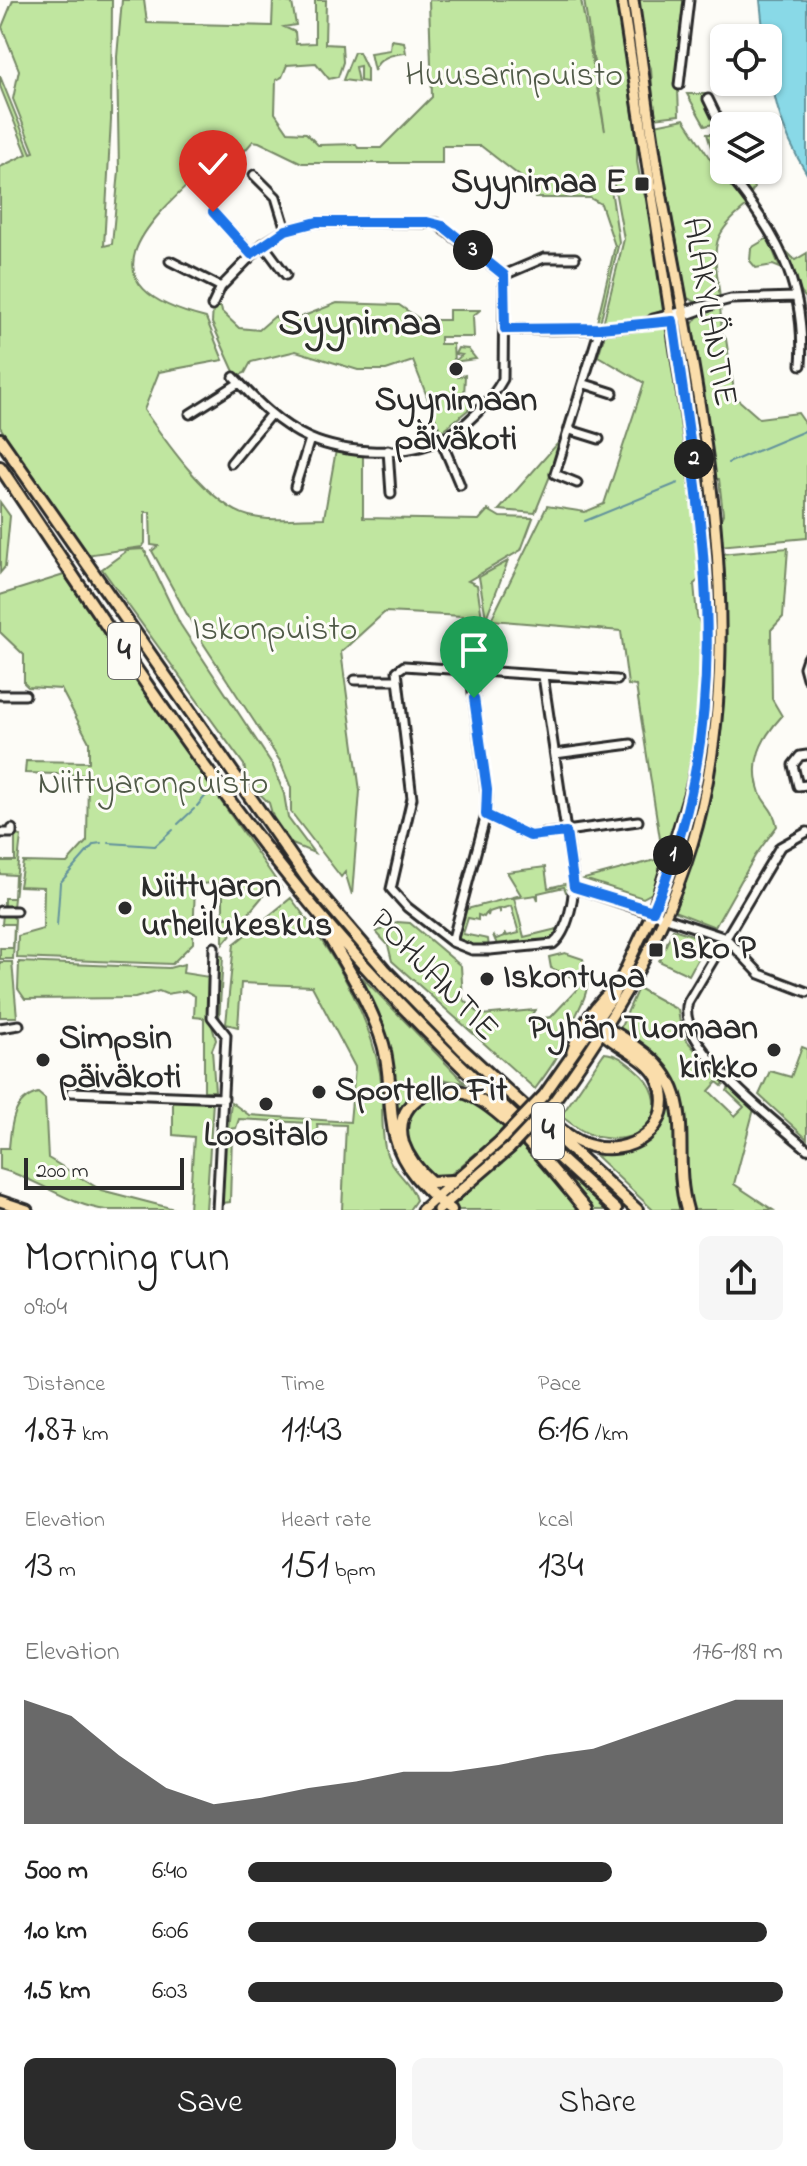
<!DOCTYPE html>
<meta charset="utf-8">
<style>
:root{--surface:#fff;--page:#f6f6f6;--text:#222;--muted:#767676;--accent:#2b2b2b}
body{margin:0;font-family:"Indie Flower",sans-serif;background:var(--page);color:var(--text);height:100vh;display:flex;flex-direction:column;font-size:30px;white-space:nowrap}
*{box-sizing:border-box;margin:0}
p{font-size:26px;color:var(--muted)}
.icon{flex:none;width:44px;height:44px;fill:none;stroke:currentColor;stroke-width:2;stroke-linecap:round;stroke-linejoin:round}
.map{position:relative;height:1210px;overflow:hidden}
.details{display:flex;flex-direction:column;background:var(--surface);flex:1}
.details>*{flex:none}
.buttons{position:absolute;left:710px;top:24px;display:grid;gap:16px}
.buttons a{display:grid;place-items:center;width:72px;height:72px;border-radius:12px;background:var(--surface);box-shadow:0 2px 6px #0004;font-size:40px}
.scale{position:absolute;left:24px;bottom:20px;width:160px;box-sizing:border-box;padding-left:8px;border:4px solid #2b2b2b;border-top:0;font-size:22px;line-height:28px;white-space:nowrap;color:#2b2b2b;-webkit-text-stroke:6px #fdfcf7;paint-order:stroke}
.pin{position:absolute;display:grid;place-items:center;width:68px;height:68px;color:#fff;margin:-82px -34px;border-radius:50% 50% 50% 0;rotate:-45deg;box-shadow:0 0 8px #0007}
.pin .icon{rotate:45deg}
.km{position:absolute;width:40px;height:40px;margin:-20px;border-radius:50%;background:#222;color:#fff;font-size:22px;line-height:40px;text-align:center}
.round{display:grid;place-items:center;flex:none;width:84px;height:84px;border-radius:12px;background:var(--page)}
.overview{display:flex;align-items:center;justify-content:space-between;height:136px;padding:0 24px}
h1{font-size:44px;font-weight:600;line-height:60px}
.metrics{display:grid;grid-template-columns:repeat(3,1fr);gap:12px;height:136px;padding:8px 24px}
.metrics div{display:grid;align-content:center}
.metrics b{font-size:40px;font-weight:600}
.metrics small{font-size:22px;font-weight:400}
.metrics p{font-size:22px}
.chart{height:224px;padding:16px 24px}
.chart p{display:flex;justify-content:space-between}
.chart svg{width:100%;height:144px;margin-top:8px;fill:var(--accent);opacity:.7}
.button{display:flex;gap:16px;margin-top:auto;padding:16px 24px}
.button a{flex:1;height:92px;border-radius:12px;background:var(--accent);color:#fff;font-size:32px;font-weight:600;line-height:92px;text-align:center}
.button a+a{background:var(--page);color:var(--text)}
ul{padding:0 24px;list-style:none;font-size:26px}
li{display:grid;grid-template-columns:128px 96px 1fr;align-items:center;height:60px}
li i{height:20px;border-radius:10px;background:var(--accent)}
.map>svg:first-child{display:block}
.green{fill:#c0e6a0;stroke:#768866;stroke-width:2}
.water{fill:#89d9e7;stroke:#63939c;stroke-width:2}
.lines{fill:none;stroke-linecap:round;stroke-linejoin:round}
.stream{stroke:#63939c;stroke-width:2}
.minor-casing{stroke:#2b2b2b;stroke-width:13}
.major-casing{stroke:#2b2b2b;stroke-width:15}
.highway-casing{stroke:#2b2b2b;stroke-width:16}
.minor{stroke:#fdfcf7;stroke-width:7}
.major{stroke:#faddab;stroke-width:9}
.highway{stroke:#faddab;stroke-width:10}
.major-bridge-casing{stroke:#2b2b2b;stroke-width:15;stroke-linecap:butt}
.major-bridge{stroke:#faddab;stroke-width:9}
.route-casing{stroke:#fff;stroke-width:16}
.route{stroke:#1a73e8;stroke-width:10}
.poi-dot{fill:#2b2b2b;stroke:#fdfcf7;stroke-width:3}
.labels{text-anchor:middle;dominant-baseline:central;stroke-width:6;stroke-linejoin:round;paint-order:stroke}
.shield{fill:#fdfcf7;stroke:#6a6a68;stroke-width:2}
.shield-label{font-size:32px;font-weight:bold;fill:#2b2b2b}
.park-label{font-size:34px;fill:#505a48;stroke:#fdfcf7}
.poi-label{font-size:34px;font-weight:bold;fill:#2b2b2b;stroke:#fdfcf7;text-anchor:start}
.street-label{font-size:34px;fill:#2b2b2b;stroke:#fdfcf7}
.quarter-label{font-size:38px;font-weight:bold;fill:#2b2b2b;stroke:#fdfcf7}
</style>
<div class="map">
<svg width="807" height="1210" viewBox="0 0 807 1210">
<rect width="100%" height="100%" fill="#fdfcf7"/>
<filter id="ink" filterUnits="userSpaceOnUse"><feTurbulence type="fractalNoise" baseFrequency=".0125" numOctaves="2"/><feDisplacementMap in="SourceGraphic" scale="16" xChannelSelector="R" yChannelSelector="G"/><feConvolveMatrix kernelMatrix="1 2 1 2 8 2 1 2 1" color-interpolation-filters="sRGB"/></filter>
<g filter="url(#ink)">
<path class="green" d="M13,0H112L111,120L104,246L112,244L119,171L117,57L122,0H144L147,23L272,26L273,0L292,3L296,25L284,27L295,32L296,44L315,43V0H326L325,44L342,45L343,62L338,77L329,79L316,63L287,65L282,77L276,80L275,113L288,132L306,133L318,145L356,144L358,148H381L432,97L429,0H581L605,131L584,0H617L637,141V162L642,189L651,210L664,310L643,318L603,324L624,239L611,168L608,169L619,242L601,319L597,322L615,246L601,204L590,198H535L534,187L481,146H442V163H302L259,142L253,141L242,154L227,148C176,200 56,281 206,318L223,360L159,372L144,410C166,442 210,506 249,516C272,522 301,518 324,518L336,450L363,451V518L479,520L488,510L500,517L533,518L521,550L468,581L477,585L483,624L477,638L464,634L463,616L385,612L341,652L360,791L352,895L345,872L341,877L291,812V788L280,761L203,643L152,551L158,546L151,545L150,512H145V543L142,547L86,555L0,427V167L27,154L0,86V76L31,153L34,152L13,99L19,70L2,27Z
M635,0H686L678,89L679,115L654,118L651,68L640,43Z
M391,40L404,42L406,53C393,54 378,57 374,71L370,53L390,50Z
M354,52H359L367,69V82L360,81V66L355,67L358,82L343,80Z
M687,94H709L718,113L713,124L705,126Z
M684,119L716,168L747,206C706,238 715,251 720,299L698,303L687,298L655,125Z
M717,127L724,140L722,157L711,147L707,134H712Z
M730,170H745L754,188L750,195Z
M768,238L780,268L773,265L756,268L750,261L751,248Z
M783,248L795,260L807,253V310L806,298L796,287Z
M337,303L399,305L421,320H449V310H480L473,316L474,337H440V344H453L454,362L462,355L455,354L458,348L468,349L476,359L460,361L454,365L458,377L465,375L464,397L474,405L441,432L413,361L386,370H358L296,351L251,362L245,373L236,376L212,323L213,307H221L222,312L239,328L259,330L275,316L283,324Z
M720,305L722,334L726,339L735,397L759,418L798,413L807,426V538L719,546L717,529L723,514L719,479H712L691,326L701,312Z
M653,324L669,330L684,424L700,579L694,584L697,616L703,630L700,715L680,812L657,884L652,893L643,898L584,879L663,858L636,686L628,685L621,631L491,620L547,506L585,512L604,504L644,383L598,356L606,331Z
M558,443L563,444L535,513L499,510Z
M0,502L10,516L5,567L0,573Z
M788,548L783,617L771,630L772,699L782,716C761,739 749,762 760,793C765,806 773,807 777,826L755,856L715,927L674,911C714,794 735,679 720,554Z
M144,549L180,624L272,764L284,794L288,818L314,853L292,844L273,817L269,803L247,781L244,765L102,569L128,550Z
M508,561L486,618L479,577Z
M64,575L280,886L265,881L263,896L223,944V919L227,917L223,913V888L219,883L195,884L193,943L172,964L17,958L18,936L43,929L44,887L19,886L23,862L67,863L87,841L88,775L25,773L26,761L89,762V742L61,689L28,687L24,683V655L0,632V595Z
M15,835L21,836L13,907L4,909V898H14L15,875L0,874V861H15Z
M561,835L564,836L571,892H566L564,887L538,893V900L536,895L514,898L524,937L561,928L556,939L498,947L493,935L496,939L505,936V932L507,936L519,933L511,906L500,909V913L498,909L489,912L488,916L487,912L484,917L478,915V920L468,918L463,934L488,939L489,948L458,942L466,898L467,909L521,895L507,872L545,867L548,888L569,883L563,838L552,837Z
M291,898C331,951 367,1006 380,1073C384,1097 380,1123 385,1148C389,1170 411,1180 416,1200L409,1210H342L346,1125L317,1124L319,1144H313V1134L307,1133V1123L239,1119L236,1128L228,1129L231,1102L249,1115L350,1122L355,1067L312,986L241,983L238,1027L226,1024L234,944Z
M3,914H10L15,919L13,959H0V948H13L14,924H2Z
M397,922L410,923L461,966L463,999L481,1015L535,1010L528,1020L551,1017L582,984L584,975L580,973L574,978L551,968L549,957L565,953L583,959C594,995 581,999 570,1030C561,1053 550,1069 535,1089L392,961L388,945L376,932Z
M673,929L708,940L689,975L659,961Z
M217,953L223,957L219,1022L213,1011Z
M0,962H12L17,1017H0Z
M19,962L169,968L184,964L183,973L209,977L208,1012L216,1040L212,1050L215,1091H204V1018L194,1017L195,996L186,991L166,994L159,991L135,998L25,999L18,989Z
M362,977L465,1083L434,1078L408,1093L397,1124L388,1039Z
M638,988L678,1010L682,1035L724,1083L722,1086L717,1082L709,1091L735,1116L744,1107L727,1091L729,1087L754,1109L734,1184L773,1210H690L684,1173V1125L680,1094L664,1066L620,1029Z
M802,1047L807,1049V1139L759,1095L770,1071L791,1077Z
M604,1053C618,1054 625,1061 636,1070C674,1100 651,1145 605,1138C587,1136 574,1126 561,1116Z
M451,1092L475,1102L506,1128L445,1179L430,1176C400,1137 388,1100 451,1092Z
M38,1093L45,1099L48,1158L101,1190L178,1210C155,1210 130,1210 107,1210C69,1206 37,1178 0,1169V1148H9C11,1126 12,1100 38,1093Z
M673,1094L681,1210H653L596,1156C642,1150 662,1144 673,1094Z
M173,1100L213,1101L206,1210H189L194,1137L173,1135Z
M232,1134L230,1202L222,1203L224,1138Z
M528,1137L605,1210H588Z
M522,1142L581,1210H457L452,1207Z"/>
<path class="water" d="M760,0H807V174C781,132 768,87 768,38H764Z"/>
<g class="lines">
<path class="stream" d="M728,463L807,430
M585,521L678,483
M197,806L208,793
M178,824L194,809
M109,843L155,846L173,830
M57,926L60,883L94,844L101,843"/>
<defs>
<path id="minor" d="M679,85L689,0
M708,99L724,132
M724,159L719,163L724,169
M725,170C775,230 807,284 801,365
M254,175L276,197L286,230
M213,212L251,254
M263,244L286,275
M170,261L221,287
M504,275L544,258H575
M212,306L221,287L263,244L286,230L317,222L436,223L504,275L503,379C491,401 465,428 442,439C407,457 345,454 309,438C278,424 256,401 234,377
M653,319L731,299L796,297
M505,329C567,331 656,332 712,305
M585,384L613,393
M190,414L239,383
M570,430L599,439
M441,440L460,485
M388,450L391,494
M231,463L270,415
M577,483L555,474L600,328
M295,487L310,439
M807,658L804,667L807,678
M470,670L487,796L486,815L452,942L472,950H490L553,944C568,932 575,897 573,878L543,676
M355,680H396
M0,695H25
M555,754L631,744
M807,755L800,756L793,765L798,786L807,785
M486,815L530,836L638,821
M807,832L780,847L688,1002C674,1045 776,1122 807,1149
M0,833H12V829
M574,887L726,938L760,974L807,992
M0,911H16
M452,942L407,907L391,889L412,798L397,671L404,666L617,680
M214,947L212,1017L226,1035L217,1210
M0,1028L19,1025
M71,1092L224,1098"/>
<path id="major" d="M572,1052C580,1026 593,1007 613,989
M544,1095L612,998L653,911L698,766L706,712L710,629L700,508L622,0
M554,1101C619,1012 677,916 702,807C747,612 699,396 663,203C651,136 643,68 633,0
M0,1201L27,1210
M422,1210L500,1141
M438,1210L510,1148"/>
<path id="highway" d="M0,439L308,880L385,970L462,1049L637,1210
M0,467C98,612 193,761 305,897C398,1011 507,1111 616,1210
M322,925C345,964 370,1001 383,1044C397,1094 380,1134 416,1177C427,1190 437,1201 451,1210
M595,1025C612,1029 625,1039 639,1049C702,1093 669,1148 687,1210
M538,1110C553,1122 569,1140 588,1145C629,1159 677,1127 659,1081C649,1056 612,1046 595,1025
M452,1181L431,1182C420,1172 408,1158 403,1143C392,1105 431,1081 463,1092C506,1107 557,1176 586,1210"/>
</defs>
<use href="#minor" class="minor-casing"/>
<use href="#major" class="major-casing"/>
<use href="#highway" class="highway-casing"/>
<use href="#minor" class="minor"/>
<use href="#major" class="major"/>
<use href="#highway" class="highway"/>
<defs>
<path id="major-bridge" d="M500,1141L544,1095
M510,1148L554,1101"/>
</defs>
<use href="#major-bridge" class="major-bridge-casing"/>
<use href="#major-bridge" class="major-bridge"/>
</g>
</g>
<g class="lines" filter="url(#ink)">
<defs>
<path id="route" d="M213,212L251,254L286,230L317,222H427L443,226L504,275L505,329L600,328L673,321C702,530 740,707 653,911L574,887L566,832L530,836L486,815L487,790L474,698"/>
</defs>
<use href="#route" class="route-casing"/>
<use href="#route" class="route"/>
</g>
<g class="poi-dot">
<rect x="634" y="176" width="16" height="16" rx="4"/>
<circle cx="456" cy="369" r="8"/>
<circle cx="125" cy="908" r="8"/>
<rect x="648" y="942" width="16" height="16" rx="4"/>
<circle cx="487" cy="979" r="8"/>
<circle cx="774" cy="1050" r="8"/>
<circle cx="43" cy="1060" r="8"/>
<circle cx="319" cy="1092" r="8"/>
<circle cx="266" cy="1104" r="8"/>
</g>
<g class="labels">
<g class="shield">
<rect x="108" y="623" width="32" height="56" rx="6"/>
<rect x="532" y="1103" width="32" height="56" rx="6"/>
</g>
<g class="shield-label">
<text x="124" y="651">4</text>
<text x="548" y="1131">4</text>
</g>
<g class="park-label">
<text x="514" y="77">Huusarinpuisto</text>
<text x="275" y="631">Iskonpuisto</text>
<text x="153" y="785">Niittyaronpuisto</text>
</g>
<g class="poi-label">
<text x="626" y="184" text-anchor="end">Syynimaa E</text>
<text x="456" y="402" text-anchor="middle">Syynimaan<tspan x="456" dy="39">päiväkoti</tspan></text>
<text x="141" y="888">Niittyaron<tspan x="141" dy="39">urheilukeskus</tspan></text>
<text x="672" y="950">Isko P</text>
<text x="503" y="979">Iskontupa</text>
<text x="758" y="1030" text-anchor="end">Pyhän Tuomaan<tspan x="758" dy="39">kirkko</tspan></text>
<text x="59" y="1040">Simpsin<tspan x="59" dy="39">päiväkoti</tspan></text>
<text x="335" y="1092">Sportello Fit</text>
<text x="266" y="1137" text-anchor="middle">Loositalo</text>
</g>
<g class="street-label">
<text transform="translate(708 312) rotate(80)">ALAKYLÄNTIE</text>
<text transform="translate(433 976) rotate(46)">POHJANTIE</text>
</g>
<g class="quarter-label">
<text x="360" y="325">Syynimaa</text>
</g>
</g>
</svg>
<div class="buttons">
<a><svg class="icon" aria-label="locate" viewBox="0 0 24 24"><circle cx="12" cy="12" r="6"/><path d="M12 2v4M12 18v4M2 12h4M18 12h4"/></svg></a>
<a><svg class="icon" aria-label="layers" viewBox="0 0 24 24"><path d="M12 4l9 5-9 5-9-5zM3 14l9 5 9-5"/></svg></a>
</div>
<div class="scale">200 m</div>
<div class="pin" style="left:474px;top:698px;background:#1e9e55"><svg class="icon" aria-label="arrive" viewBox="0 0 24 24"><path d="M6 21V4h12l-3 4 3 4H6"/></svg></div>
<div class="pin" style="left:213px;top:212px;background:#d93025"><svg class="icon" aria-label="check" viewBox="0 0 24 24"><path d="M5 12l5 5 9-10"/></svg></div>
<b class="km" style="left:673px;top:855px">1</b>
<b class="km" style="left:694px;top:459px">2</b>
<b class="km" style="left:473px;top:250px">3</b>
</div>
<section class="details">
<div class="overview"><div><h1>Morning run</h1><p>09:04</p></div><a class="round"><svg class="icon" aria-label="share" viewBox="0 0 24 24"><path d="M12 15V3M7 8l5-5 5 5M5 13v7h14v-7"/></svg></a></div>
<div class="metrics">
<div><p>Distance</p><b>1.87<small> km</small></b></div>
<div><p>Time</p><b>11:43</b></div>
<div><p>Pace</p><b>6:16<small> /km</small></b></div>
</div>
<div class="metrics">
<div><p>Elevation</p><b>13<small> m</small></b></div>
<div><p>Heart rate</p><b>151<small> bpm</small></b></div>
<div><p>kcal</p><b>134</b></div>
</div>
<div class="chart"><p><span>Elevation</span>176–189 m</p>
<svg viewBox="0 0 160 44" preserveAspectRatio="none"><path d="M0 44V6L10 11L20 23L30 33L40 38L50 36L60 33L70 31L80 28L90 28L100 26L110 23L120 21L130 16L140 11L150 6L160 6V44z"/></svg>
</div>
<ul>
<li><b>500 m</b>6:40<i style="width:68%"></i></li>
<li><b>1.0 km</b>6:06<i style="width:97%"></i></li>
<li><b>1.5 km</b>6:03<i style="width:100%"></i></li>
</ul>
<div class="button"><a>Save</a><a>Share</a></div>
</section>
